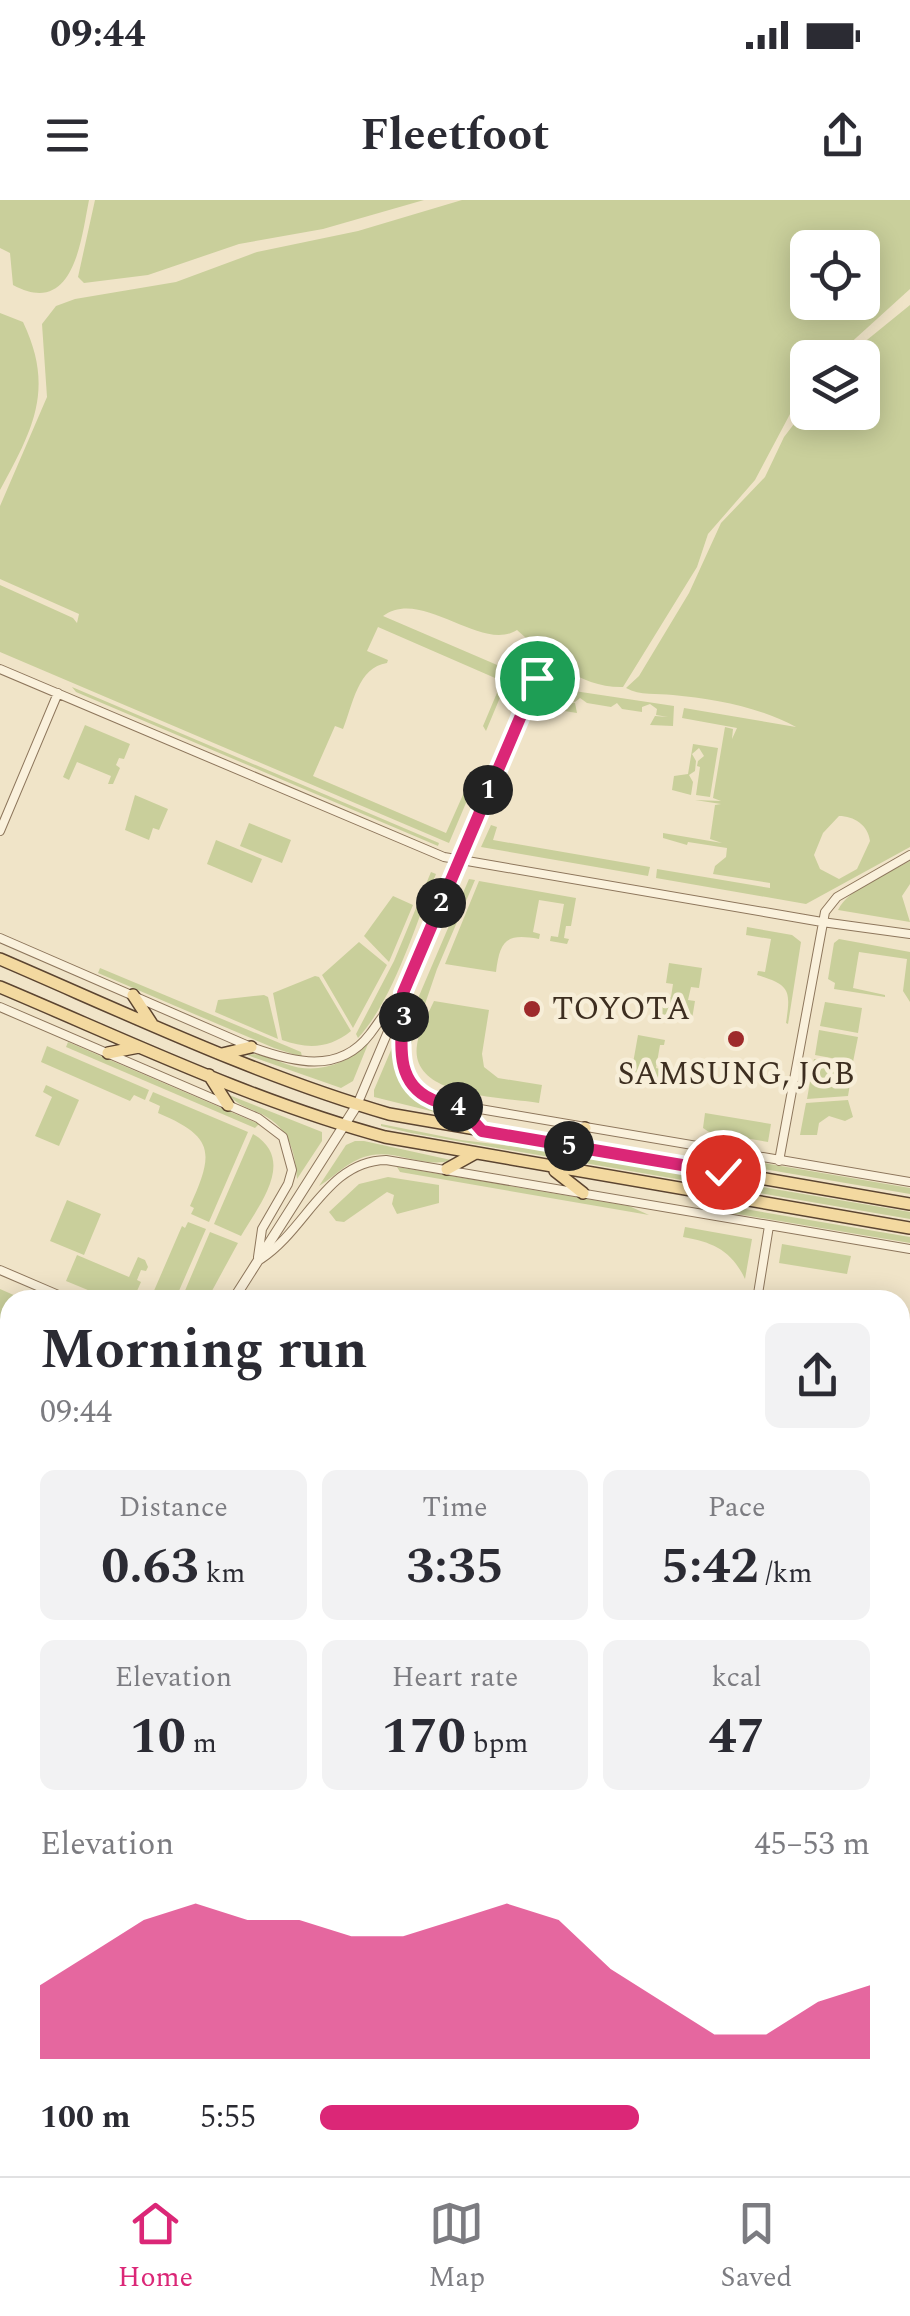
<!DOCTYPE html>
<meta charset="utf-8">
<style>
:root{--surface:#fff;--page:#f2f2f3;--text:#2b2b33;--muted:#7c7c81;--line:#e1e1e2;--accent:#db2777}
body{margin:0;font-family:Spectral,serif;background:var(--page);color:var(--text);height:100vh;display:flex;flex-direction:column;font-size:38px;white-space:nowrap}
*{box-sizing:border-box;margin:0}
p{font-size:32px;color:var(--muted)}
.icon{flex:none;width:55px;height:55px;fill:none;stroke:currentColor;stroke-width:2;stroke-linecap:round;stroke-linejoin:round}
.map{position:relative;flex:1;overflow:hidden}
.drawer{position:absolute;left:0px;top:1090px;width:910px;height:888px;display:flex;flex-direction:column;background:var(--surface);border-radius:30px 30px 0 0;box-shadow:0 5px 25px #0003}
.drawer>*{flex:none}
.tools{position:absolute;left:790px;top:30px;display:grid;gap:20px}
.tools a{display:grid;place-items:center;width:90px;height:90px;border-radius:15px;background:var(--surface);box-shadow:0 5px 25px #0003;font-size:50px}
.pin{position:absolute;display:grid;place-items:center;width:85px;height:85px;color:#fff;margin:-42px;border:5px solid #fff;border-radius:50%;box-shadow:0 2px 10px #0007}
.km{position:absolute;width:50px;height:50px;margin:-25px;border-radius:50%;background:#222;color:#fff;font-size:28px;line-height:50px;text-align:center}
.round{display:grid;place-items:center;flex:none;width:105px;height:105px;border-radius:15px;background:var(--page)}
.headline{display:flex;align-items:center;justify-content:space-between;height:170px;padding:0 40px}
h1{font-size:55px;font-weight:700;line-height:75px}
.figures{display:grid;grid-template-columns:repeat(3,1fr);gap:15px;height:170px;padding:10px 40px}
.figures div{display:grid;align-content:center;border-radius:15px;background:var(--page);text-align:center}
.figures b{font-size:50px;font-weight:700}
.figures small{font-size:28px;font-weight:400}
.figures p{font-size:28px}
.chart{height:280px;padding:20px 40px}
.chart p{display:flex;justify-content:space-between}
.chart svg{width:100%;height:180px;margin-top:10px;fill:var(--accent);opacity:.7}
ul{padding:0 40px;list-style:none;font-size:32px}
li{display:grid;grid-template-columns:160px 120px 1fr;align-items:center;height:75px}
li i{height:25px;border-radius:12px;background:var(--accent)}
.status{display:flex;justify-content:space-between;align-items:center;height:70px;padding:0 50px;background:var(--surface);direction:ltr}
.status svg{height:28px;fill:currentColor}
header{display:flex;justify-content:space-between;align-items:center;height:130px;padding:0 40px;background:var(--surface);font-size:45px;font-weight:700}
.dock{display:flex;justify-content:space-around;align-items:center;height:140px;border-top:2px solid var(--line);background:var(--surface);font-size:28px;color:var(--muted)}
.dock a{display:grid;justify-items:center;gap:5px}
.dock .active{color:var(--accent)}
.map>svg:first-child{display:block}
.green{fill:#c9cf9b;fill-rule:evenodd}
.lines{fill:none;stroke-linecap:round;stroke-linejoin:round}
.minor-casing{stroke:#8d765c;stroke-width:10}
.tertiary-casing{stroke:#8d765c;stroke-width:11}
.primary-casing{stroke:#5b4430;stroke-width:14}
.minor{stroke:#faf1dc;stroke-width:8}
.tertiary{stroke:#faf1dc;stroke-width:9}
.primary{stroke:#f3d9a0;stroke-width:11}
.route-casing{stroke:#fff;stroke-width:20}
.route{stroke:#db2777;stroke-width:12}
.poi-dot{fill:#9e2a2b;stroke:#f7eed8;stroke-width:4}
.labels{text-anchor:middle;dominant-baseline:central;stroke-width:9;stroke-linejoin:round;paint-order:stroke}
.poi-label{font-size:32px;fill:#3d2e20;stroke:#f7eed8;text-anchor:start}
</style>
<div class="status"><b>09:44</b><svg viewBox="0 0 49 12"><path d="M0 12V9h3v3zM5 12V6h3v6zM10 12V3h3v9zM15 12V0h3v12zM26 1h20v11H26zM47 4h2v5h-2z"/></svg></div>
<header><svg class="icon" aria-label="menu" viewBox="0 0 24 24"><path d="M4 6h16M4 12h16M4 18h16"/></svg>Fleetfoot<svg class="icon" aria-label="share" viewBox="0 0 24 24"><path d="M12 15V3M7 8l5-5 5 5M5 13v7h14v-7"/></svg></header>
<div class="map">
<svg width="910" height="1976" viewBox="0 0 910 1976">
<rect width="100%" height="100%" fill="#f0e4c8"/>
<path class="green" d="M0,0H89C81,40 74,118 13,85L10,53L0,48Z
M95,0H424L323,29L239,44L148,75L84,83L78,77Z
M462,0H910V89L835,157L808,158L807,182L755,280L708,334L697,367L623,487C579,488 549,458 517,430C481,453 422,387 383,416L511,471L486,531L483,526L502,481L378,427L367,451L388,460L387,463C358,467 353,504 343,529L335,526L313,576L446,633L470,579L473,580L474,584L449,643L0,452V385L73,418L77,423L79,414L0,379V306L47,197L42,124L56,106L75,99L176,82L257,52L358,31ZM808,48H862V102H808Z
M910,105V647L806,704L656,678L657,669L770,688V683L713,674L715,666L726,657L727,648L688,642L687,645L663,638V633L722,643L710,639L715,605L721,604L695,600L721,601L713,598L725,527L733,529L732,539L737,528L682,518L684,508L796,527C760,507 714,499 673,495C657,493 640,496 626,488L639,476L689,393L721,323L765,277L784,237L807,207L808,212H862V158L846,157ZM839,616C854,616 868,625 870,641L857,669L839,679L820,669L814,655L823,633Z
M0,113L23,122C55,189 33,229 0,290Z
M72,487L439,643L438,646L76,492Z
M561,489L674,506L673,526L650,525L655,516L668,517L656,515L657,509L650,504L642,507V512L622,509L617,503L611,507L587,503L580,498L575,502L562,500L575,503L577,513L552,509Z
M85,525L130,544L124,559L119,558L116,565L120,568L113,584H108L111,576L77,562L69,580L63,577Z
M693,544L718,548L710,597L696,595L700,567L697,566L698,561L704,556L699,548L692,554L696,561L695,571L689,575L693,582L691,595L672,590L674,576L688,574Z
M135,595L168,609L159,630L153,628L149,640L125,630Z
M249,623L291,640L282,663L240,646Z
M491,625L497,627L493,640L650,667L648,676L481,647Z
M216,640L262,659L252,683L207,664Z
M910,661V684L902,696L910,722L838,710C849,688 888,673 910,661Z
M431,672L436,674C415,725 395,797 358,838L356,834L394,761Z
M469,679L475,680L437,769L411,845L405,850L413,810Z
M479,681L576,698L571,726H566L564,738L569,739L567,744L550,741L551,736L558,737L564,704L539,700L533,732L540,734L539,739C506,733 500,740 496,772L445,764Z
M393,696L413,705L389,762L364,736Z
M747,727L792,735L801,742L788,824L786,823C791,790 790,785 757,775L758,771L765,772L771,739L746,735Z
M839,739L910,752V802L903,791L907,759L859,752L853,788L885,795V797L834,789L835,783L828,779L834,743Z
M359,742L387,765L353,828L322,775Z
M669,763L702,768L699,788L691,787L688,800L695,801L692,819L660,814L663,796L671,797L673,784L666,783Z
M100,768L301,852L302,857L274,848L98,773Z
M315,776L319,777L351,831C329,849 307,849 282,840L273,793Z
M264,795L268,797L278,839L215,812L218,800Z
M434,801L489,810L482,854L484,867L498,878L542,885L539,903C504,897 409,898 417,845C419,830 428,814 434,801Z
M825,802L862,808L858,833L820,826Z
M819,830L858,837L853,862L815,855Z
M638,835L665,840L664,845H660L656,868L660,869L657,885L630,880Z
M68,842L259,924L255,928L66,847Z
M394,843C394,869 404,894 429,905C439,910 450,910 459,918L374,897V890Z
M368,844L353,881L341,888L247,855C261,852 273,860 286,864C315,875 345,865 368,844Z
M47,846L149,890L145,900L134,895L130,901L41,862Z
M814,859L853,866L848,896L807,899Z
M46,885L79,900L59,946L35,936L52,897L43,892Z
M153,892L248,932L209,1022L191,1014L194,1008L190,1006C214,953 215,937 158,913L160,906L149,901Z
M229,895L322,932V941L297,979C295,949 288,925 257,912C246,907 236,904 229,895Z
M848,900L853,917L845,921L829,916L819,923L817,935H800L806,903Z
M705,913L771,924L768,942L709,932L703,928Z
M381,924L461,940L535,949L718,980L717,986L411,933L381,926Z
M253,934C297,960 259,1005 241,1036L214,1024Z
M355,941H364L451,960C427,969 398,950 372,955C349,959 336,976 319,986L346,945Z
M729,957L910,988V994L728,963Z
M397,967L629,1006L649,1015L400,972Z
M388,977L439,985V1003L397,1014L392,1004L394,995L387,992L344,1022L336,1021L329,1012L359,984Z
M726,981L910,1012V1019L725,987Z
M67,1000L101,1014L84,1055L50,1041Z
M721,1005L910,1037V1043L720,1011Z
M188,1022L206,1029L175,1100H150L182,1026L185,1028Z
M685,1027L752,1039L745,1079C732,1051 713,1042 683,1037Z
M210,1032L238,1043L207,1100H181Z
M782,1044L851,1056L847,1074L779,1063Z
M77,1055L129,1077L138,1057L145,1060L148,1067L146,1071L141,1070L137,1080L141,1082L133,1100H112L66,1081Z
M0,1089L25,1100H10V1412L0,1428Z
M900,1310L910,1311V1482L900,1481Z
M10,1490V1723L0,1717V1505Z"/>
<g class="lines">
<defs>
<path id="minor" d="M0,469L444,657L822,722L910,734
M0,631L58,493
M0,738L251,847C292,862 339,875 370,834C380,821 387,808 400,796
M403,793C405,834 389,877 433,901L910,982
M0,807L258,918L283,937L292,970L288,984L262,1029L258,1057
M357,905L537,478
M779,961L825,712L837,697L910,655
M261,1059C307,1029 327,961 386,960L910,1049
M0,1070L70,1100
M757,1100L769,1026
M900,1293L910,1295
M900,1497L910,1498
M0,1733L10,1739
M900,1872L910,1857
M372,1968L385,1976
M491,1976L496,1968
M826,1976L832,1968
M909,1976L910,1975"/>
<path id="tertiary" d="M233,1100L357,905
M0,1467L10,1451"/>
<path id="primary" d="M0,759C128,814 255,875 389,914L910,1004
M0,787C126,840 252,901 385,937L910,1028
M133,795L152,824
M108,853L139,847
M222,854L251,847
M209,875L228,905
M458,907L482,931
M559,943L585,928
M447,969L474,954
M555,971L583,993
M900,1906L910,1892
M900,1954L910,1940
M851,1976L857,1968
M885,1976L891,1968"/>
</defs>
<use href="#minor" class="minor-casing"/>
<use href="#tertiary" class="tertiary-casing"/>
<use href="#primary" class="primary-casing"/>
<use href="#minor" class="minor"/>
<use href="#tertiary" class="tertiary"/>
<use href="#primary" class="primary"/>
</g>
<g class="lines">
<defs>
<path id="route" d="M537,478L403,793C405,830 388,879 431,899C440,904 452,903 460,909C468,915 476,924 482,931L723,972"/>
</defs>
<use href="#route" class="route-casing"/>
<use href="#route" class="route"/>
</g>
<g class="poi-dot">
<circle cx="532" cy="809" r="10"/>
<circle cx="736" cy="839" r="10"/>
</g>
<g class="labels">
<g class="poi-label">
<text x="552" y="809">TOYOTA</text>
<text x="736" y="874" text-anchor="middle">SAMSUNG, JCB</text>
</g>
</g>
</svg>
<div class="tools">
<a><svg class="icon" aria-label="locate" viewBox="0 0 24 24"><circle cx="12" cy="12" r="6"/><path d="M12 2v4M12 18v4M2 12h4M18 12h4"/></svg></a>
<a><svg class="icon" aria-label="layers" viewBox="0 0 24 24"><path d="M12 4l9 5-9 5-9-5zM3 14l9 5 9-5"/></svg></a>
</div>
<div class="pin" style="left:537px;top:478px;background:#1e9e55"><svg class="icon" aria-label="arrive" viewBox="0 0 24 24"><path d="M6 21V4h12l-3 4 3 4H6"/></svg></div>
<div class="pin" style="left:723px;top:972px;background:#d93025"><svg class="icon" aria-label="check" viewBox="0 0 24 24"><path d="M5 12l5 5 9-10"/></svg></div>
<b class="km" style="left:488px;top:590px">1</b>
<b class="km" style="left:441px;top:703px">2</b>
<b class="km" style="left:404px;top:817px">3</b>
<b class="km" style="left:458px;top:907px">4</b>
<b class="km" style="left:569px;top:946px">5</b>
<section class="drawer">
<div class="headline"><div><h1>Morning run</h1><p>09:44</p></div><a class="round"><svg class="icon" aria-label="share" viewBox="0 0 24 24"><path d="M12 15V3M7 8l5-5 5 5M5 13v7h14v-7"/></svg></a></div>
<div class="figures">
<div><p>Distance</p><b>0.63<small> km</small></b></div>
<div><p>Time</p><b>3:35</b></div>
<div><p>Pace</p><b>5:42<small> /km</small></b></div>
</div>
<div class="figures">
<div><p>Elevation</p><b>10<small> m</small></b></div>
<div><p>Heart rate</p><b>170<small> bpm</small></b></div>
<div><p>kcal</p><b>47</b></div>
</div>
<div class="chart"><p><span>Elevation</span>45–53 m</p>
<svg viewBox="0 0 160 44" preserveAspectRatio="none"><path d="M0 44V26L10 18L20 10L30 6L40 10L50 10L60 14L70 14L80 10L90 6L100 10L110 22L120 30L130 38L140 38L150 30L160 26V44z"/></svg>
</div>
<ul>
<li><b>100 m</b>5:55<i style="width:58%"></i></li>
</ul>
</section>
</div>
<nav class="dock">
<a class="active"><svg class="icon" aria-label="home" viewBox="0 0 24 24"><path d="M3 11l9-7 9 7M6 9v11h12V9"/></svg>Home</a>
<a><svg class="icon" aria-label="map" viewBox="0 0 24 24"><path d="M3 6l6-2 6 2 6-2v14l-6 2-6-2-6 2zM9 4v14M15 6v14"/></svg>Map</a>
<a><svg class="icon" aria-label="saved" viewBox="0 0 24 24"><path d="M7 4h10v16l-5-4-5 4z"/></svg>Saved</a>
</nav>
